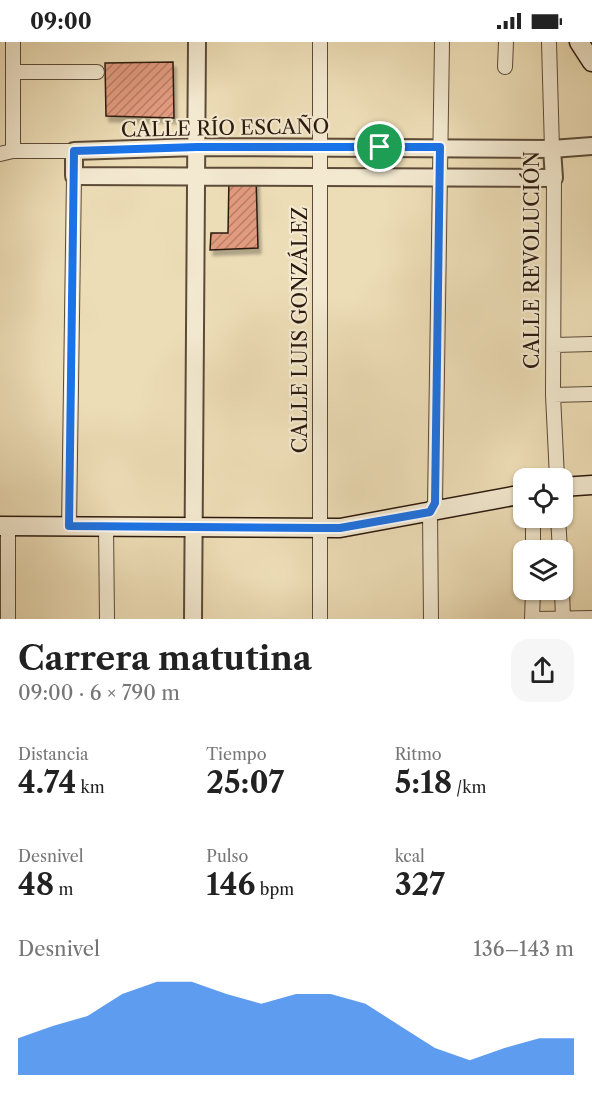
<!DOCTYPE html>
<html lang="es">
<meta charset="utf-8">
<style>
:root{--surface:#fff;--page:#f6f6f6;--text:#222;--muted:#767676;--accent:#1a73e8}
body{margin:0;font-family:"Libre Caslon Text",serif;background:var(--page);color:var(--text);height:100vh;display:flex;flex-direction:column;font-size:22px;white-space:nowrap}
*{box-sizing:border-box;margin:0}
p{font-size:20px;color:var(--muted)}
.icon{flex:none;width:33px;height:33px;fill:none;stroke:currentColor;stroke-width:2;stroke-linecap:round;stroke-linejoin:round}
.map{position:relative;height:577px;overflow:hidden}
.side{display:flex;flex-direction:column;background:var(--surface);flex:1}
.side>*{flex:none}
.controls{position:absolute;left:513px;top:426px;display:grid;gap:12px}
.controls a{display:grid;place-items:center;width:60px;height:60px;border-radius:12px;background:var(--surface);box-shadow:0 2px 4px #0004;font-size:30px}
.pin{position:absolute;display:grid;place-items:center;width:51px;height:51px;color:#fff;margin:-26px;border:3px solid #fff;border-radius:50%;box-shadow:0 2px 6px #0007}
.round{display:grid;place-items:center;flex:none;width:63px;height:63px;border-radius:18px;background:var(--page)}
.overview{display:flex;align-items:center;justify-content:space-between;height:102px;padding:0 18px}
h1{font-size:33px;font-weight:700;line-height:45px}
.figures{display:grid;grid-template-columns:repeat(3,1fr);gap:9px;height:102px;padding:6px 18px}
.figures div{display:grid;align-content:center}
.figures b{font-size:30px;font-weight:700}
.figures small{font-size:16px;font-weight:400}
.figures p{font-size:16px}
.chart{height:168px;padding:12px 18px}
.chart p{display:flex;justify-content:space-between}
.chart svg{width:100%;height:108px;margin-top:6px;fill:var(--accent);opacity:.7}
.status{display:flex;justify-content:space-between;align-items:center;height:42px;padding:0 30px;background:var(--surface);direction:ltr}
.status svg{height:16px;fill:currentColor}
.map>svg:first-child{display:block}
.building{fill:url(#building-hatch);stroke:#2c1a0e;stroke-width:1.5;filter:url(#shadow)}
.lines{fill:none;stroke-linecap:round;stroke-linejoin:round}
.minor-casing{stroke:#5c4b38;stroke-width:16}
.tertiary-casing{stroke:#5c4b38;stroke-width:20}
.secondary-casing{stroke:#2c1a0e;stroke-width:21}
.minor{stroke:#f3e9d0;stroke-width:14}
.tertiary{stroke:#f3e9d0;stroke-width:16}
.secondary{stroke:#f3e9d0;stroke-width:18}
.route-casing{stroke:#fff;stroke-width:12}
.route{stroke:#1a73e8;stroke-width:8}
.labels{text-anchor:middle;dominant-baseline:central;stroke-width:4.5;stroke-linejoin:round;paint-order:stroke}
.street-label{font-size:20px;fill:#2c1a0e;stroke:#f3e9d0}
</style>
<div class="status"><b>09:00</b><svg viewBox="0 0 49 12"><path d="M0 12V9h3v3zM5 12V6h3v6zM10 12V3h3v9zM15 12V0h3v12zM26 1h20v11H26zM47 4h2v5h-2z"/></svg></div>
<div class="map">
<svg width="592" height="577" viewBox="0 0 592 577">
<defs>
<pattern id="building-hatch" width="6" height="6" patternUnits="userSpaceOnUse" patternTransform="scale(1.5)"><rect width="6" height="6" fill="#e39b7f"/><path d="M-1 1l2-2M0 6l6-6M5 7l2-2" fill="none" stroke="#b87e66"/></pattern>
<filter id="shadow"><feDropShadow dx="3" dy="5.5" stdDeviation="1.5" flood-color="#0004"/></filter>
</defs>
<rect width="100%" height="100%" fill="#edddb6"/>
<filter id="stains"><feTurbulence type="fractalNoise" baseFrequency=".00333" numOctaves="4"/><feColorMatrix values="0 0 0 0 .2 0 0 0 0 .09 0 0 0 0 .02 0 0 0 .5 -.17"/></filter>
<radialGradient id="worn" r=".72"><stop offset=".6" stop-color="#630" stop-opacity="0"/><stop offset="1" stop-color="#630" stop-opacity=".3"/></radialGradient>
<path class="building" d="M173,20L174,76L106,74L105,21Z
M229,135H256L258,206L210,208L211,191H228Z"/>
<g class="lines">
<defs>
<path id="minor" d="M320,0V577
M549,0L552,107
M505,25L506,0
M13,30H97
M13,109V0
M0,112L13,109H74
M554,136L553,353L557,436
M555,303L592,302
M553,353L592,352
M558,476L560,508
M69,484L74,134
M106,484L107,577
M533,508V476
M562,548L563,577
M8,577V484
M431,577L430,470L435,461L442,0
M532,577L533,548
M538,577L592,576"/>
<path id="tertiary" d="M552,107L554,136L74,134V109L197,105L552,107L592,104
M193,577L197,0"/>
<path id="secondary" d="M579,0L592,20
M562,445L592,443
M0,484L340,486L524,452"/>
</defs>
<use href="#minor" class="minor-casing"/>
<use href="#tertiary" class="tertiary-casing"/>
<use href="#secondary" class="secondary-casing"/>
<use href="#minor" class="minor"/>
<use href="#tertiary" class="tertiary"/>
<use href="#secondary" class="secondary"/>
</g>
<g class="lines">
<defs>
<path id="route" d="M197,105H440L435,461L430,470L340,486H318L69,484L74,109Z"/>
</defs>
<use href="#route" class="route-casing"/>
<use href="#route" class="route"/>
</g>
<g class="labels">
<g class="street-label">
<text transform="translate(225 86) rotate(-1)">CALLE RÍO ESCAÑO</text>
<text transform="translate(532 218) rotate(-90)">CALLE REVOLUCIÓN</text>
<text transform="translate(300 288) rotate(-90)">CALLE LUIS GONZÁLEZ</text>
</g>
</g>
<rect width="100%" height="100%" filter="url(#stains)"/>
<rect width="100%" height="100%" fill="url(#worn)"/>
</svg>
<div class="controls">
<a><svg class="icon" aria-label="locate" viewBox="0 0 24 24"><circle cx="12" cy="12" r="6"/><path d="M12 2v4M12 18v4M2 12h4M18 12h4"/></svg></a>
<a><svg class="icon" aria-label="layers" viewBox="0 0 24 24"><path d="M12 4l9 5-9 5-9-5zM3 14l9 5 9-5"/></svg></a>
</div>
<div class="pin" style="left:380px;top:105px;background:#1e9e55"><svg class="icon" aria-label="arrive" viewBox="0 0 24 24"><path d="M6 21V4h12l-3 4 3 4H6"/></svg></div>
</div>
<section class="side">
<div class="overview"><div><h1>Carrera matutina</h1><p>09:00 · 6 × 790 m</p></div><a class="round"><svg class="icon" aria-label="share" viewBox="0 0 24 24"><path d="M12 15V3M7 8l5-5 5 5M5 13v7h14v-7"/></svg></a></div>
<div class="figures">
<div><p>Distancia</p><b>4.74<small> km</small></b></div>
<div><p>Tiempo</p><b>25:07</b></div>
<div><p>Ritmo</p><b>5:18<small> /km</small></b></div>
</div>
<div class="figures">
<div><p>Desnivel</p><b>48<small> m</small></b></div>
<div><p>Pulso</p><b>146<small> bpm</small></b></div>
<div><p>kcal</p><b>327</b></div>
</div>
<div class="chart"><p><span>Desnivel</span>136–143 m</p>
<svg viewBox="0 0 160 44" preserveAspectRatio="none"><path d="M0 44V29L10 24L20 20L30 11L40 6L50 6L60 11L70 15L80 11L90 11L100 15L110 24L120 33L130 38L140 33L150 29L160 29V44z"/></svg>
</div>
</section>
